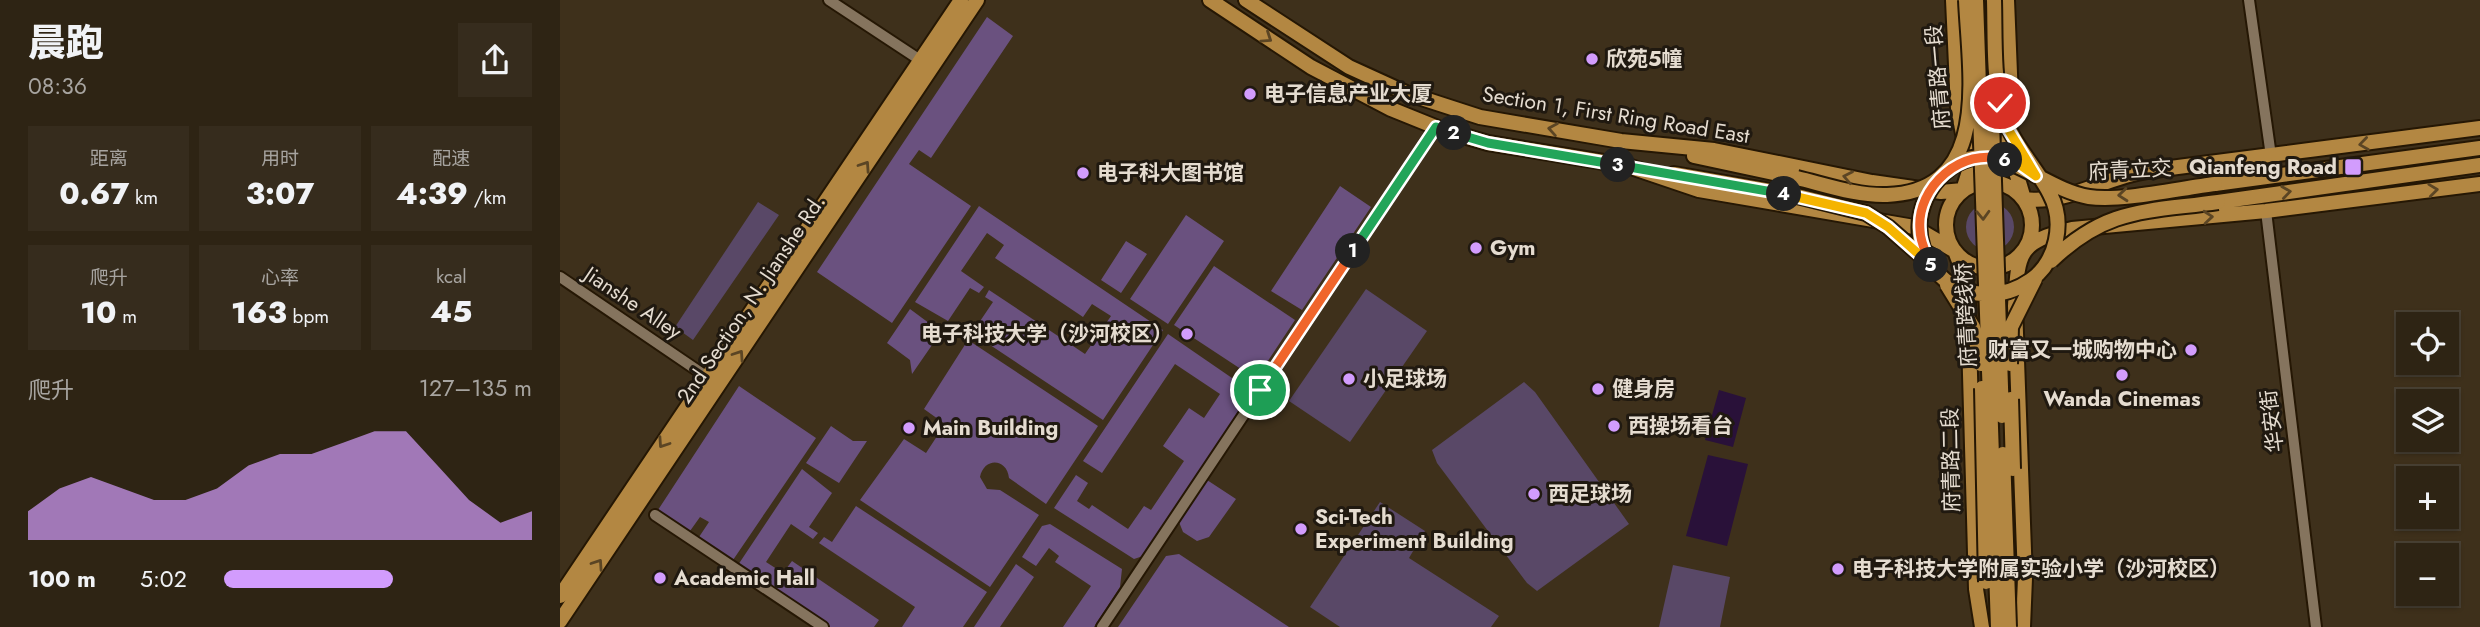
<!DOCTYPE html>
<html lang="zh">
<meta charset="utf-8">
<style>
:root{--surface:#2e2414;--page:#362c1d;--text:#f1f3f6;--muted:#a7a4a0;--line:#494134;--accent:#d29cfd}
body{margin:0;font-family:Jost,"Noto Sans SC",sans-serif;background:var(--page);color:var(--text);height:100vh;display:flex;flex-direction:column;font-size:26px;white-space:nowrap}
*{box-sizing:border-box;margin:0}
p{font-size:23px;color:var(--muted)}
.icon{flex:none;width:38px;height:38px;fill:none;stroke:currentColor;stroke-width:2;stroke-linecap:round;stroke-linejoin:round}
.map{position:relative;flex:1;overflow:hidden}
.drawer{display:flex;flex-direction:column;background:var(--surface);width:560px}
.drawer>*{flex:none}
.tools{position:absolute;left:1836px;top:312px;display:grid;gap:14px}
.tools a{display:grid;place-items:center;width:63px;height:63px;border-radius:0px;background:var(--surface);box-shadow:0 2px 5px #0004,0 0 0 2px var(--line);font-size:35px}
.pin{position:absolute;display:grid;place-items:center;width:60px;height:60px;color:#fff;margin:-30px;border:4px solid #fff;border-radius:50%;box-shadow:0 2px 7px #0007}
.km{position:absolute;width:35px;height:35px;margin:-18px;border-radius:50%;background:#222;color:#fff;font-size:19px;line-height:35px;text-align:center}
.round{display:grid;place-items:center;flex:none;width:74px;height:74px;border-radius:0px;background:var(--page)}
.headline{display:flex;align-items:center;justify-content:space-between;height:119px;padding:0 28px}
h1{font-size:38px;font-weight:800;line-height:52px}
.metrics{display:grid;grid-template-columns:repeat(3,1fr);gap:10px;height:119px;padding:7px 28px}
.metrics div{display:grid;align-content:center;border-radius:0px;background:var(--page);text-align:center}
.metrics b{font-size:30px;font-weight:800}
.metrics small{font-size:19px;font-weight:400}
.metrics p{font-size:19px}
.chart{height:196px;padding:14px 28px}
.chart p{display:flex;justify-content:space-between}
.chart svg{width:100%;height:126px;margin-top:7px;fill:var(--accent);opacity:.7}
ul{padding:0 28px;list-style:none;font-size:23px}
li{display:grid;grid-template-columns:112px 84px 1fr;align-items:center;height:52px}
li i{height:18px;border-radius:9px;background:var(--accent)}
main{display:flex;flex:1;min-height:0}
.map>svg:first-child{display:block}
.green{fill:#594867}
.forest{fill:#6a517f}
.water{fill:#291139}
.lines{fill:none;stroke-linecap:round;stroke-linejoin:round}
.minor-casing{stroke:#251704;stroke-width:14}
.major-casing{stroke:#251704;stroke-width:18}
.minor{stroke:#85745e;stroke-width:10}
.major{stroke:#b38742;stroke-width:14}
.major-bridge-casing{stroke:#251704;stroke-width:18;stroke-linecap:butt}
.major-bridge{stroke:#b38742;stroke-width:14}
.oneway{stroke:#5b4524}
.split-1-casing{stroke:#fff;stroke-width:14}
.split-2-casing{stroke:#fff;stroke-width:14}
.split-3-casing{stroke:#fff;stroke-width:14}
.split-4-casing{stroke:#fff;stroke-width:14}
.split-5-casing{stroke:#fff;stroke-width:14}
.split-6-casing{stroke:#fff;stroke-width:14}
.split-7-casing{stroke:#fff;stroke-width:14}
.split-1{stroke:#f0652b;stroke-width:9}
.split-2{stroke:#22a559;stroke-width:9}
.split-3{stroke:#22a559;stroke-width:9}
.split-4{stroke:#22a559;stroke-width:9}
.split-5{stroke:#f5b400;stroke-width:9}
.split-6{stroke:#f0652b;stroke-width:9}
.split-7{stroke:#f5b400;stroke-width:9}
.poi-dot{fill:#d29cfd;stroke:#201910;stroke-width:2.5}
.labels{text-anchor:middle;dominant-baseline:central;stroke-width:6;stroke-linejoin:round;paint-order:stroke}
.poi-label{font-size:21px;font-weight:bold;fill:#e5dcd0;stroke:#201910;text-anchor:start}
.street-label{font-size:21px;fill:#e5dcd0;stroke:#201910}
</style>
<main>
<section class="drawer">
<div class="headline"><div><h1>晨跑</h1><p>08:36</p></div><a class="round"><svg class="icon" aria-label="share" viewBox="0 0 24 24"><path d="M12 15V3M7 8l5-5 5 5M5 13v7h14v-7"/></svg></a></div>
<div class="metrics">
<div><p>距离</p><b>0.67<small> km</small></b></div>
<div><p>用时</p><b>3:07</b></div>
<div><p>配速</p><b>4:39<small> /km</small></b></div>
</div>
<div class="metrics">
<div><p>爬升</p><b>10<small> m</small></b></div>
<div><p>心率</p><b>163<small> bpm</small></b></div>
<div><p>kcal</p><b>45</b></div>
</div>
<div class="chart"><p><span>爬升</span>127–135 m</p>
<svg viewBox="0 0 160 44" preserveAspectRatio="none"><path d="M0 44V34L10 26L20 22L30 26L40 30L50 30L60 26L70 18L80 14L90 14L100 10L110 6L120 6L130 18L140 30L150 38L160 34V44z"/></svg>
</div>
<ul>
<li><b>100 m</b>5:02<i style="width:55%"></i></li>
</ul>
</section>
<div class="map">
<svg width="1920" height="627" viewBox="0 0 1920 627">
<rect width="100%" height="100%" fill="#3e301b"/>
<path class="green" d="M198,202L219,215L133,340L115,327Z
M1406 227a24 24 0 1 1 48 0a24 24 0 1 1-48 0Z
M806,289L867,331L790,442L729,401Z
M964,382L975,392L1069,524L977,591L967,583L877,463L872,450Z
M820,502L865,531L849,558L939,616L931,627H780L750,607Z
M1113,565L1170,577L1160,627H1099Z"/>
<path class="forest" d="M427,17L453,36L371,158L359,150L349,164L411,206L332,323L257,272Z
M780,186L811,207L742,310L711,291Z
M419,206L603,330L543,420L412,333L433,302L425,297L429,290L525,354L551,316L532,304L523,317L435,258L444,245L427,233L401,271L424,287L419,293L410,288L388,321L355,302Z
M626,215L664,241L608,324L570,299Z
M566,241L587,254L561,293L541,280Z
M654,266L735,320L696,379L614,325Z
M350,309L381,332L352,374L350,360L327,343Z
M608,334L688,389L690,397L583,556L574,559L494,508L516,475L528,483L517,501L529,509L532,505L568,529L584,506L591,510L624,461L603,446L629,408L644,418L660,394L615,364L542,473L523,461Z
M408,340L538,426L486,504L449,478C447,458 424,457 420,477L427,489L440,490L479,515L430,587L300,500L344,439L366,453L385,424L364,409Z
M179,386L256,438L173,560L139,537L149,522L140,517L130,531L98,510Z
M271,426L293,441H307L279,483L246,463Z
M242,469L272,493L249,527L258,533L253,539L231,524L206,562L223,573L232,561L319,620L314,627H270L178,565Z
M647,480L676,499L649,537L637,541L623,532L619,522Z
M296,506L427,592L403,627H342L355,607L259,543L264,537L272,542Z
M490,524L562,569L560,587L534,627H503L531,586L495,562L499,556L489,548L476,566L462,557L482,526Z
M619,554L729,627H558L606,556Z
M456,564L474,577L440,627H414Z"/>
<path class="water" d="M1159,390L1186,398L1173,447L1145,440Z
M1148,455L1188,464L1167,546L1126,536Z"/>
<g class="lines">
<defs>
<path id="minor" d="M269,0L360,60
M1689,0L1711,156
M1706,211L1756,627
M0,277L153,381
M95,515L263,627
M542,627L876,127"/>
<path id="major" d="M650,0L751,67L831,109L883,130L928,143L1068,166L1139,190L1354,227L1395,251L1405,277L1408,303L1416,589L1422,627
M686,0L789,67L846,93L920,117L1061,141L1154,150L1312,182L1381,192L1403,190L1410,168L1398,109L1393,0
M1447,0L1451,98L1448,145L1464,199C1508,205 1544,177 1587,171C1698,156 1809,143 1920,128
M1134,156L1237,178
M1114,174L1233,195
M1386 225a43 43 0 1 1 86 0a43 43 0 1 1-86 0Z
M1655,184L1920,148
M1658,202L1920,165
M0,596L401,0
M0,621L417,0
M1463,627L1465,578L1455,306C1458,253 1457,242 1512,229L1706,211L1920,184"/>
</defs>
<use href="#minor" class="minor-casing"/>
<use href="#major" class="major-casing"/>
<use href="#minor" class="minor"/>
<use href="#major" class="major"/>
<defs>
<path id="major-bridge" d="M1416,0L1438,627
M1434,0C1435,35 1433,77 1442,111C1451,143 1475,165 1490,194C1505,222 1497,261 1471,280C1451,294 1430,298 1406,291C1386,286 1369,267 1363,248C1355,226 1361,201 1375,183C1426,121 1475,188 1529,197C1561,202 1621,188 1655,184
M1431,93L1442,416
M1237,178C1266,185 1297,196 1327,195C1433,191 1409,72 1406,0
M1233,195L1306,213L1328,227L1367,261
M1491,261C1547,207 1586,212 1658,202
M1387,285L1413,327L1421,364
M1450,364L1451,327L1475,279
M1422,388L1426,582
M1451,399L1453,469
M1443,454L1449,627"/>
</defs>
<use href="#major-bridge" class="major-bridge-casing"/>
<use href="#major-bridge" class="major-bridge"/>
</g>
<defs><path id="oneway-chevron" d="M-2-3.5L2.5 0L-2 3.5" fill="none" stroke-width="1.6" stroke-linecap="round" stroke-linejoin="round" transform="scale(1.75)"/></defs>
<g class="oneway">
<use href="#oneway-chevron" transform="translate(707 38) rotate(34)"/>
<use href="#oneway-chevron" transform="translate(993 129) rotate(-170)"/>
<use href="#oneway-chevron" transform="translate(1804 144) rotate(172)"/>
<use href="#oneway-chevron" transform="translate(305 166) rotate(-56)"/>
<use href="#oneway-chevron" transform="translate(1288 177) rotate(-169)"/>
<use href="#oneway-chevron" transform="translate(1873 190) rotate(-7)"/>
<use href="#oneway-chevron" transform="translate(1726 192) rotate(-8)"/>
<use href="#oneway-chevron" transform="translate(1563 195) rotate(175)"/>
<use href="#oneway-chevron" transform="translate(1423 215) rotate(88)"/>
<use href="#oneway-chevron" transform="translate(1648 217) rotate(-5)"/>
<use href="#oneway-chevron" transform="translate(179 355) rotate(-56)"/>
<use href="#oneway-chevron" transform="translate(103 443) rotate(124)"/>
<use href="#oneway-chevron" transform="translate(38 564) rotate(-56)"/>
</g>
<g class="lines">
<defs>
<path id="split-1" d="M700,390L793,251"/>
<path id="split-2" d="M793,251L876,127L894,133"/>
<path id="split-3" d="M894,133L928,143L1058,165"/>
<path id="split-4" d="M1058,165L1224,194"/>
<path id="split-5" d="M1224,194L1306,213L1328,227L1371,265"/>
<path id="split-6" d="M1371,265C1368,257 1360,243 1360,230C1356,187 1402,146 1445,160"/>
<path id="split-7" d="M1440,103L1448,129L1476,176L1459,164L1445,160"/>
</defs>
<use href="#split-1" class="split-1-casing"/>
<use href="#split-2" class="split-2-casing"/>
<use href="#split-3" class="split-3-casing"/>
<use href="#split-4" class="split-4-casing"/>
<use href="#split-5" class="split-5-casing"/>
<use href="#split-6" class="split-6-casing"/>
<use href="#split-7" class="split-7-casing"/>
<use href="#split-1" class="split-1"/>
<use href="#split-2" class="split-2"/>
<use href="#split-3" class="split-3"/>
<use href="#split-4" class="split-4"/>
<use href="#split-5" class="split-5"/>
<use href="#split-6" class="split-6"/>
<use href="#split-7" class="split-7"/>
</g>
<g class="poi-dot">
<circle cx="1032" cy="59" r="7"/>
<circle cx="690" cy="94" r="7"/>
<rect x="1784" y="158" width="18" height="18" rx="3.5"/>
<circle cx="523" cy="173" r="7"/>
<circle cx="916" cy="248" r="7"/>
<circle cx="627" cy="334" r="7"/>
<circle cx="1631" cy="350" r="7"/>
<circle cx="1562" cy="375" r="7"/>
<circle cx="789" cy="379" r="7"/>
<circle cx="1038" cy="389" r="7"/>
<circle cx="1054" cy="426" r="7"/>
<circle cx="349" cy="428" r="7"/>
<circle cx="974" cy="494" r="7"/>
<circle cx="741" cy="529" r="7"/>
<circle cx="1278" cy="569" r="7"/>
<circle cx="100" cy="578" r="7"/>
</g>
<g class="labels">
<g class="poi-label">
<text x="1046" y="59">欣苑5幢</text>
<text x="704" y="94">电子信息产业大厦</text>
<text x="1777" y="167" text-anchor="end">Qianfeng Road</text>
<text x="537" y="173">电子科大图书馆</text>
<text x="930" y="248">Gym</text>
<text x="613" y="334" text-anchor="end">电子科技大学（沙河校区）</text>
<text x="1617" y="350" text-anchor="end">财富又一城购物中心</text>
<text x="803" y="379">小足球场</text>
<text x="1052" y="389">健身房</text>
<text x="1562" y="399" text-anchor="middle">Wanda Cinemas</text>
<text x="1068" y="426">西操场看台</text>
<text x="363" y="428">Main Building</text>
<text x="988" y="494">西足球场</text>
<text x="755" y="517">Sci-Tech<tspan x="755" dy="24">Experiment Building</tspan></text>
<text x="1292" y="569">电子科技大学附属实验小学（沙河校区）</text>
<text x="114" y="578">Academic Hall</text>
</g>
<g class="street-label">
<text transform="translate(1378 77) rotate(-95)">府青路一段</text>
<text transform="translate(1056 115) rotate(9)">Section 1, First Ring Road East</text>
<text transform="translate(1570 170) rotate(-3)">府青立交</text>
<text transform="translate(191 299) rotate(-56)">2nd Section, N. Jianshe Rd.</text>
<text transform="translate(73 303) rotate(34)">Jianshe Alley</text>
<text transform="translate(1406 315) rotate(-93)">府青跨线桥</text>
<text transform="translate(1712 421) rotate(-97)">华安街</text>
<text transform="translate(1391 460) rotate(-91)">府青路二段</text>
</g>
</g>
</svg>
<div class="tools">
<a><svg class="icon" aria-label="locate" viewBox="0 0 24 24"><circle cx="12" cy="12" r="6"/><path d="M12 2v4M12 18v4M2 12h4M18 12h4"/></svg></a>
<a><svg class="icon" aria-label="layers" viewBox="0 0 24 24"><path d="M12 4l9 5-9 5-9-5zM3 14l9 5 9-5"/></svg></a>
<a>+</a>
<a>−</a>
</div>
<div class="pin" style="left:700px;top:390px;background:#1e9e55"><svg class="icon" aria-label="arrive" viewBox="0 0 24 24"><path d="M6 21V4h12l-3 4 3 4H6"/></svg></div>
<div class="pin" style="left:1440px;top:103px;background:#d93025"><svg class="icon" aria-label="check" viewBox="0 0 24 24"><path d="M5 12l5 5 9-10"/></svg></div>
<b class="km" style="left:793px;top:251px">1</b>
<b class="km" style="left:894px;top:133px">2</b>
<b class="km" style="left:1058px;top:165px">3</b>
<b class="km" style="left:1224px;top:194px">4</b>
<b class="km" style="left:1371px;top:265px">5</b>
<b class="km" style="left:1445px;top:160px">6</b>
</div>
</main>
